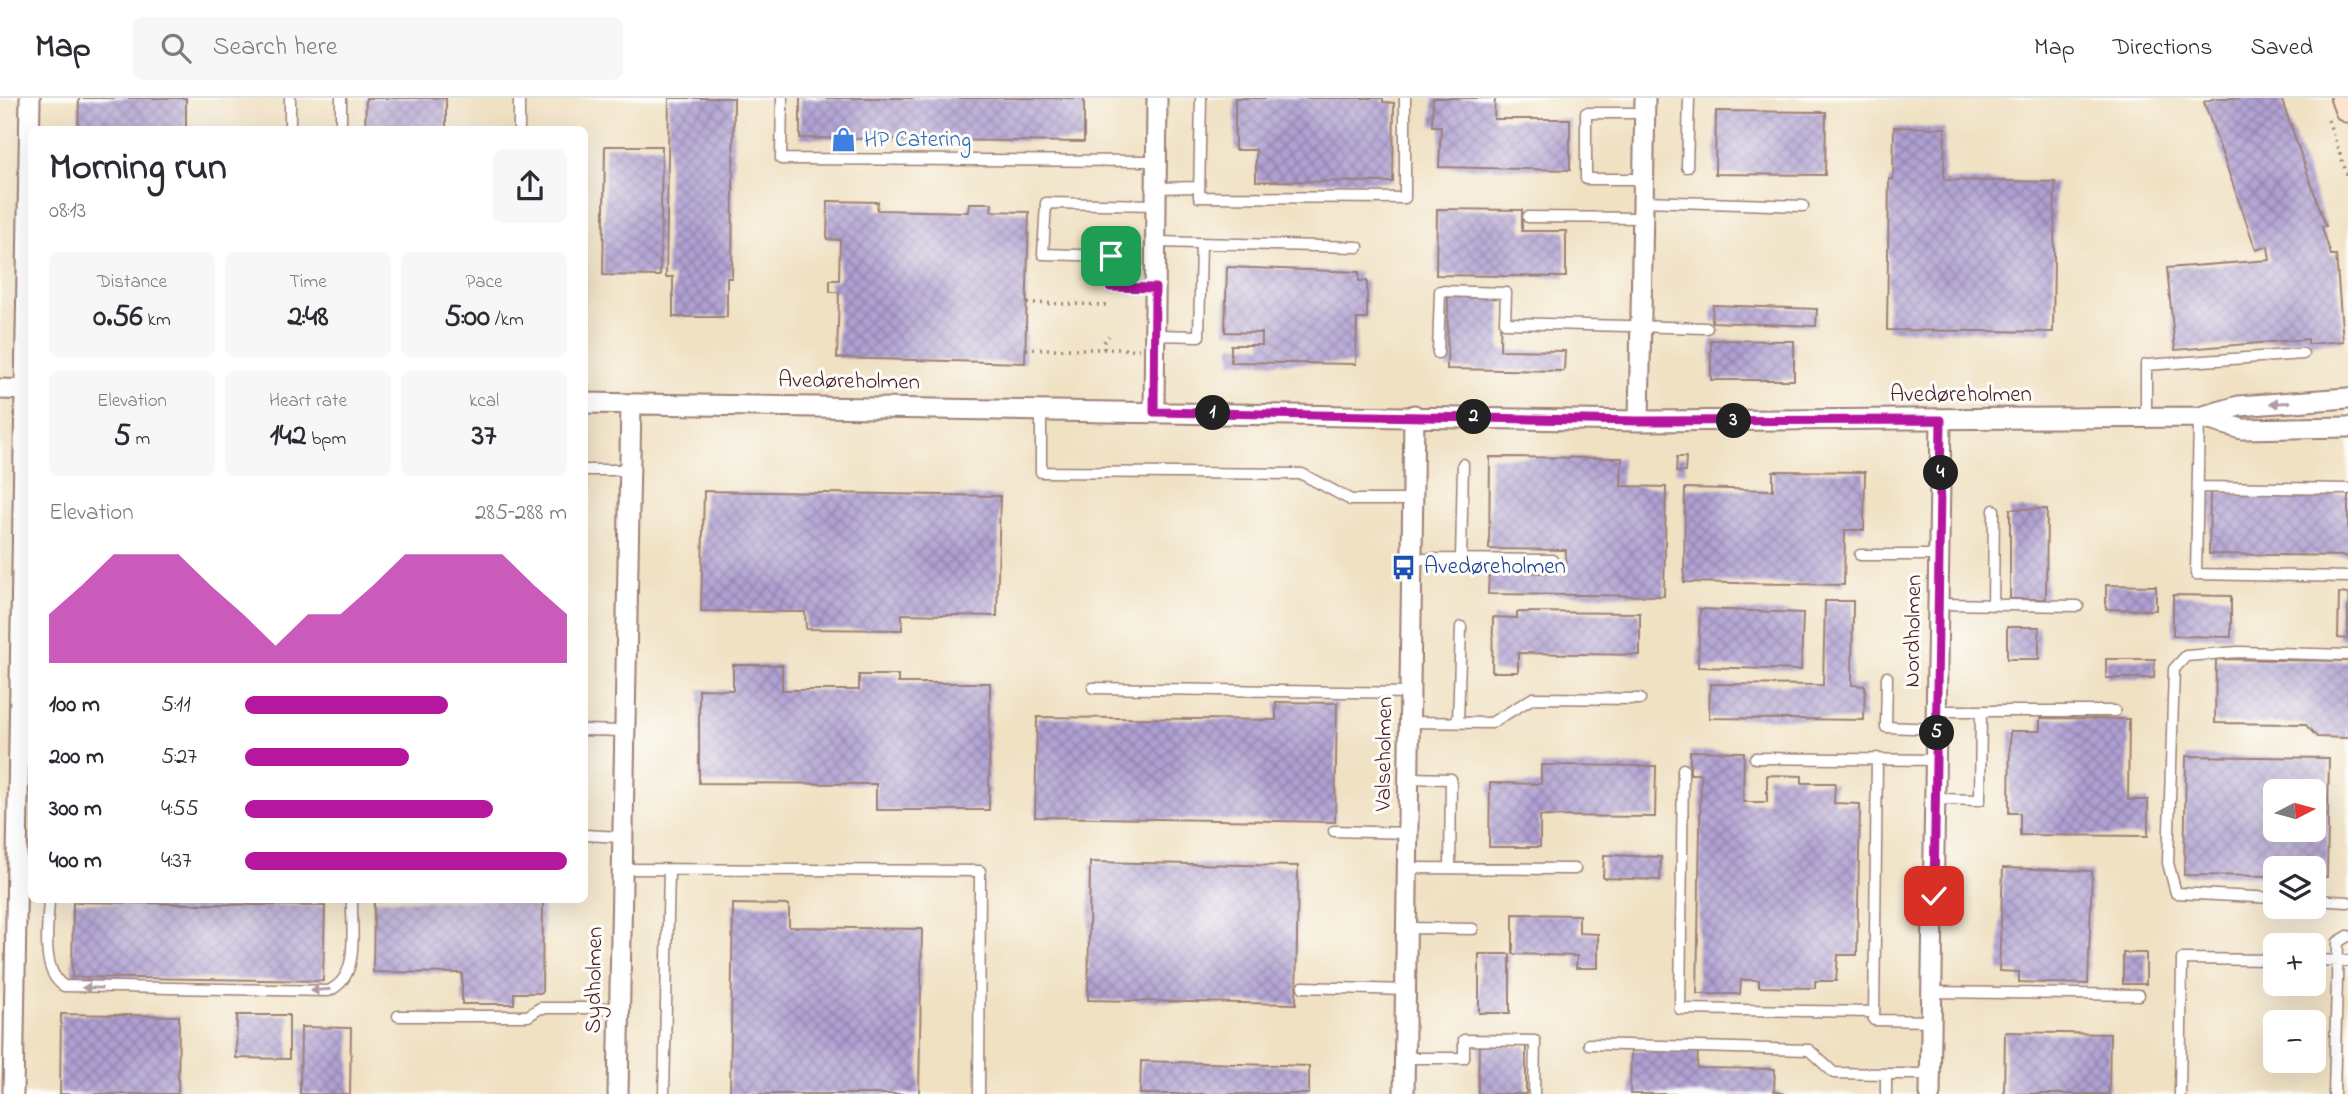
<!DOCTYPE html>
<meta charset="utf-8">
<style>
:root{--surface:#fff;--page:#f7f7f7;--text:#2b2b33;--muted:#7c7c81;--line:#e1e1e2;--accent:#b5179e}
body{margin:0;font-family:"Indie Flower",sans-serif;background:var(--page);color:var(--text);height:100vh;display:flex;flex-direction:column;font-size:26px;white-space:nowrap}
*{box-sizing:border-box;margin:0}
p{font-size:23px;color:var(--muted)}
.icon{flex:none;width:38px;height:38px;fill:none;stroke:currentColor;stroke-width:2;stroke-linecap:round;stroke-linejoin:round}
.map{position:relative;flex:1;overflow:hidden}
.sheet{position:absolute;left:28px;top:28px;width:560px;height:777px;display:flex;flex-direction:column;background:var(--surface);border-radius:10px;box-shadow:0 7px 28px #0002}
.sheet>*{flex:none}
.needle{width:46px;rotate:84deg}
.fabs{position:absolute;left:2263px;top:681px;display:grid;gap:14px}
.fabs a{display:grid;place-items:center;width:63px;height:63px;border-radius:10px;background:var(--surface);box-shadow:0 7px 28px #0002;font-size:35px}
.pin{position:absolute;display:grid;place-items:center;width:60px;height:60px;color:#fff;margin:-30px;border-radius:14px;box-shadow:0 4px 10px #0006}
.km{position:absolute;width:35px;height:35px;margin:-18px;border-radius:50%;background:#222;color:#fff;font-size:19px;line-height:35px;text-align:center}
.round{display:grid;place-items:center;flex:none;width:74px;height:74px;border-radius:10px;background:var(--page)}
.summary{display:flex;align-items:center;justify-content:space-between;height:119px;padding:0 21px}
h1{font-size:38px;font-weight:700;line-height:52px}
.figures{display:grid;grid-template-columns:repeat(3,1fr);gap:10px;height:119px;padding:7px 21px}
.figures div{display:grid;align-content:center;border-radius:10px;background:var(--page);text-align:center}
.figures b{font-size:30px;font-weight:700}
.figures small{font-size:19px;font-weight:400}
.figures p{font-size:19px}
.chart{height:196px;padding:14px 21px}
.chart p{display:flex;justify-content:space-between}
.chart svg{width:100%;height:126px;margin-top:7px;fill:var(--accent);opacity:.7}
ul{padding:0 21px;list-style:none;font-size:23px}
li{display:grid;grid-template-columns:112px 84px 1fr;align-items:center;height:52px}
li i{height:18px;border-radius:9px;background:var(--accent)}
header{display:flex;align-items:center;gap:42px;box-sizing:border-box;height:98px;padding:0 35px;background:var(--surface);border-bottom:2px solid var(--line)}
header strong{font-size:33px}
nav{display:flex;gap:38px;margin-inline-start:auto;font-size:24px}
.search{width:490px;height:63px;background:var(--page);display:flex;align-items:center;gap:18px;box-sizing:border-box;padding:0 24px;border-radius:10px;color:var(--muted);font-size:26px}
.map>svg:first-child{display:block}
.building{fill:url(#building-cross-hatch);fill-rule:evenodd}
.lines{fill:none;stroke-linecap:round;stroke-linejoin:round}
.lane-casing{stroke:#9d8077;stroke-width:13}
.street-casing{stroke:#9d8077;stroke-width:23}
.secondary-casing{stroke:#9d8077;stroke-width:30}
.path{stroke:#9d8077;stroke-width:3.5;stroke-dasharray:2 5;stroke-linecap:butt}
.lane{stroke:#fff;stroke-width:10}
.street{stroke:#fff;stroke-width:19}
.secondary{stroke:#fde4d1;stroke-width:26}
.oneway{fill:#ae9aa0}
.route-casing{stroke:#fff;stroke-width:14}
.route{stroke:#b5179e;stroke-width:9}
.labels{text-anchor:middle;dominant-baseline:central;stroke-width:6;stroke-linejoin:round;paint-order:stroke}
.shop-label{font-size:23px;fill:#366cbe;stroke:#fdfcf7;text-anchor:start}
.street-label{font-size:23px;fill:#4a1f2b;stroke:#fdfcf7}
.transit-label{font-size:23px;fill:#164399;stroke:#fdfcf7;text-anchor:start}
</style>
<header>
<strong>Map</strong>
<div class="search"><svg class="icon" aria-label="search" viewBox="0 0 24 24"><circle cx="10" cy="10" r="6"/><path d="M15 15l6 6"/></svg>Search here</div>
<nav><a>Map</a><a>Directions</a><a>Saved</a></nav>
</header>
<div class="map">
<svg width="2348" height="996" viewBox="0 0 2348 996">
<defs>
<pattern id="building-cross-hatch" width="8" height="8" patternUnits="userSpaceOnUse" patternTransform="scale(1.75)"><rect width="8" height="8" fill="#afa0d2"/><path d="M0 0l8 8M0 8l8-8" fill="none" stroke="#9082ab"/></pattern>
</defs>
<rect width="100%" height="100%" fill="#fdfcf7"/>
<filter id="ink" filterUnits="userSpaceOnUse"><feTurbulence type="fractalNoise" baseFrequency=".0143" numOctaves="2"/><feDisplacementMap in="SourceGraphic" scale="14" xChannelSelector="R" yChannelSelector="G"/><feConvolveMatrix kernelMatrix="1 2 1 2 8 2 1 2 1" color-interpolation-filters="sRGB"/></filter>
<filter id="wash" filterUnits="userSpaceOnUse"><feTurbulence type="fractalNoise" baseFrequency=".00686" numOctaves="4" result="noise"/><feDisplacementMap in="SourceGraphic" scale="28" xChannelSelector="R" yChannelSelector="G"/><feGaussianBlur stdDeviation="1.57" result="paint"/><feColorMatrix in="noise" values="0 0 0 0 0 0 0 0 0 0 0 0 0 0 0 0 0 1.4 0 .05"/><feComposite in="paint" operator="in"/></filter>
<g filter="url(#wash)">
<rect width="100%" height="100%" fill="#f0e1c3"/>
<g id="blocks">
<path class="building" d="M79,0H186V32H78Z
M366,0H446V32H365Z
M669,0H734L732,180H727V219H673V179H666Z
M800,0H1084V44L800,40Z
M1235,0H1383V4L1394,5L1393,84L1256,83V52H1235Z
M1433,0H1495L1494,21H1570V72L1439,69L1441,28H1432Z
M2215,0H2281L2326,128L2322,129L2331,157H2336L2343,243L2308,246V241L2175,252L2167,170L2270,162L2268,148L2256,152L2204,4Z
M1716,13L1826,14L1825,77L1715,76Z
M1894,29L1945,30L1944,82L2055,84L2053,234L1887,232L1889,81H1893Z
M605,48H662L660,178L603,177Z
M828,103L878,104L877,112L968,114L969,105H992L991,113L1029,114L1025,265L837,260L839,194H830V182H839L840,142L827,141Z
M1437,111L1522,112V133H1566V179L1436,177Z
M1227,169L1359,174V183H1367V221H1357L1356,266L1231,264V247H1262V235L1225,234Z
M1448,198L1501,199L1500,252L1565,253L1564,273L1447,271Z
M1713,207L1817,211L1816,228L1712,224Z
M1711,242L1794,243V282H1711Z
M1490,359L1622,360L1621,388L1666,389L1664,498L1488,496L1489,474L1565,475L1566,452L1489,451Z
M1677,359H1686L1685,374H1676Z
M1773,373L1865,374L1864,432H1845L1844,487L1684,484L1685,390L1773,392Z
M704,393L1000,398L997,518L902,516V532L806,531L805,514L701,513Z
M2210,394L2348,396V458L2209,456Z
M2010,411H2047L2046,501H2010Z
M2106,487L2156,488V512L2106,511Z
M2339,495L2348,496V541L2338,540Z
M2173,497L2231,498V539L2173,538Z
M1825,503H1853L1852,587L1865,588L1864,622L1709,620L1710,586L1823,587Z
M1700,511L1803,515L1801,572L1698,569Z
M1517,514L1640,515V557L1518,555V574H1492L1493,519L1517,520Z
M2007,529H2039V561H2007Z
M2106,561H2155L2154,580H2106Z
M2216,561L2348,563V640L2317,639L2305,626L2215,625Z
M733,567H782V592H859V577H898V585H990L989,712H876V686L699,685V591L733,592Z
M1276,604L1337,605L1335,724L1035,719L1037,619L1276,622Z
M2040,620L2129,621L2128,702H2148V738L2020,737V715H2009L2010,633H2040Z
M1690,653L1744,654L1743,704H1767V677L1802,678V685H1835L1834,705L1860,706L1857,857H1838L1836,883H1815V890L1759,889V882H1741L1740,896H1697L1701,676H1690Z
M2186,658L2329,660L2327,779H2314V770H2275V778L2184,777ZM2275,693H2314V732H2275Z
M1541,667L1656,668L1655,719L1540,718V749H1489L1490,685L1541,686Z
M1604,757L1661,759L1660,782L1603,780Z
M1090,764L1298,768L1296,906L1088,902Z
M2003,770L2092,773L2088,886L2019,884V874L1999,873Z
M374,802H543L542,895H514V906H462V875L373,874Z
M73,804L325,808L323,883L72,879Z
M733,806L789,807V829L922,831L919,996H730Z
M1513,816L1579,817V835L1598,836V870H1576L1577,858L1513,856Z
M2123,855H2146V886H2123Z
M1479,856H1510V915H1479Z
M61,916L179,918L178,996H60Z
M237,917H289V961L236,960Z
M301,929L351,930L350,996H300Z
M2005,934L2110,936L2109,996H2004Z
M1479,948H1526V996H1478Z
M1631,952L1698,953L1697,970L1775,971L1774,993L1785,996H1630Z
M1141,963L1309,968V996H1140Z"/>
</g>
</g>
<g filter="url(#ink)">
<use href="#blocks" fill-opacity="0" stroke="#9d8077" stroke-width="2"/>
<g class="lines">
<defs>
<path id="lane" d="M782,0L781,61L1157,63
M1201,0L1199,99L1405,100V0
M290,32V0
M341,32V0
M519,32V0
M1687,69L1689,0
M1644,81H1586V15H1645
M1156,90L1199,89
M1643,103L1803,108
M1528,119L1643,120
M1156,144L1358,149
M1155,190L1110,189L1111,158L1043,156L1046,105L1156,107
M1155,237L1199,238L1201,145
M1438,255L1440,193L1506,195L1505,225L1707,230
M1041,313V374L1302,376L1351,402H1414
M2146,319V267L2303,256
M2199,319L2196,476L2348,479
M584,372H629
M2198,389L2348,391
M1860,457H1940
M1413,461L1552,462
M1461,461L1463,366
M1939,506L2078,508
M1993,507L1994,412
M1887,579L1886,629L1937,631
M1093,590L1411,595
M1937,613H2115
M1410,624L1491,625L1533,600L1640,601
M1458,624L1461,529
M584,632L623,633
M1755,660L1936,662
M1877,660L1874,922L1932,923
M1683,671L1680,911L1874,914
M1409,680L1451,681L1450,770
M1936,701L1980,702L1981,613
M1334,733L1408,735
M584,737L622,739
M1408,770L1575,771
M622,771L980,773L979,996
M2275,800L2176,795L2168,765L2174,571L2186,558L2238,554L2348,557
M49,802C48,827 40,873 64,888L328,893C361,880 351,832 352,802
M2314,802L2348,804
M1407,830L1473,831
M2314,862L2348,863
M1303,889L1406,892
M1932,894L2139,897
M398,918H528L540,910H619
M1589,946L1809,952L1834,975L1886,976V996
M1404,960H1464V942L1535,943L1534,996
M1886,976H1931
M664,996L669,772
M2180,996L2182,861L2275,862
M2334,996L2338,844L2348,838"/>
<path id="street" d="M0,291L32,292
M584,305L1639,323L2199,319L2242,331L2348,329
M1154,314L1157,0
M2200,319L2239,308L2348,300
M1639,323L1645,0
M13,996L30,0
M618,996L631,306
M1404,996L1414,317
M1930,996L1941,322"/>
<path id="secondary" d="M2344,0L2348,11"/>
</defs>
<use href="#lane" class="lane-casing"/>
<use href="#street" class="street-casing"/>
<use href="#secondary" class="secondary-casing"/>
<path class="path" d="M2328,22L2348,79
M1027,205L1110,207
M1026,251H1139
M1104,251V244L1109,238"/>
<use href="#lane" class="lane"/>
<use href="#street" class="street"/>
<use href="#secondary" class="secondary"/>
</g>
<defs><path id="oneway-solid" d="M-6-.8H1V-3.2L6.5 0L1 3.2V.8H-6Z" transform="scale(1.75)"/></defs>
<g class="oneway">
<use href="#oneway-solid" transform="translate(2280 305) rotate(176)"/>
<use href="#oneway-solid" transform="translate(92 890) rotate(-179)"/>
<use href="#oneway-solid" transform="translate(320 892) rotate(177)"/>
</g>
</g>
<g class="lines" filter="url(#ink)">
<defs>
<path id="route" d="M1111,158L1110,189L1155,190L1154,314L1639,323L1941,322L1934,798"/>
</defs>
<use href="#route" class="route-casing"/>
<use href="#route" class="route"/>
</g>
<defs>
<symbol id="shop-bare" viewBox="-9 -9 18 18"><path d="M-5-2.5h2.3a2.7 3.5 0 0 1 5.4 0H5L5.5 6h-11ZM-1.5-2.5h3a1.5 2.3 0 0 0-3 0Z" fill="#3f7fe0" stroke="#fdfcf7" stroke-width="2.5" paint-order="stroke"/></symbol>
<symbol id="bus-bare" viewBox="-9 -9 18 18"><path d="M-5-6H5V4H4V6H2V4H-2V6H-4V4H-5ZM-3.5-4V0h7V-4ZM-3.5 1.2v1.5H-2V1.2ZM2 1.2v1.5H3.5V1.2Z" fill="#1a4fb4" stroke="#fdfcf7" stroke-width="2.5" paint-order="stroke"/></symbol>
</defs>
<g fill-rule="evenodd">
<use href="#shop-bare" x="826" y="24" width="35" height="35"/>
<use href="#bus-bare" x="1386" y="452" width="35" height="35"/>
</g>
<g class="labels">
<g class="shop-label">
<text x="864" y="42">HP Catering</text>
</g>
<g class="street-label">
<text transform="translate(849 284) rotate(1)">Avedøreholmen</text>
<text x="1961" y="297">Avedøreholmen</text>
<text transform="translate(1914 533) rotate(-89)">Nordholmen</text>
<text transform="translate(1385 656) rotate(-89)">Valseholmen</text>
<text transform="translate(595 882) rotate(-89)">Sydholmen</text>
</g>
<g class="transit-label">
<text x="1424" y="469">Avedøreholmen</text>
</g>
</g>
</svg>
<div class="fabs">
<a><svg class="needle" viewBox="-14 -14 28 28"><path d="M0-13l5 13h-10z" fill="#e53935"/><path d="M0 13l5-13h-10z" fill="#7c7c81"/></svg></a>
<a><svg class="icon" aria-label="layers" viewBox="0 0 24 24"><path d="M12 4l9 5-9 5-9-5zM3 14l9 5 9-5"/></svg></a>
<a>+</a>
<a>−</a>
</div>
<div class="pin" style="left:1111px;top:158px;background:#1e9e55"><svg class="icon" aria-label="arrive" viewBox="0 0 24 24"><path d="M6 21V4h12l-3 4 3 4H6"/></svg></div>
<div class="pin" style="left:1934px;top:798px;background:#d93025"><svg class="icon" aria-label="check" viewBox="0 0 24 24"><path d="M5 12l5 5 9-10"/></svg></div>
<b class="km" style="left:1213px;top:315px">1</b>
<b class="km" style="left:1474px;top:319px">2</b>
<b class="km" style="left:1734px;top:323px">3</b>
<b class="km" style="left:1941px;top:375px">4</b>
<b class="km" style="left:1937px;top:635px">5</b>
<section class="sheet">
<div class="summary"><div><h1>Morning run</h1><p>08:13</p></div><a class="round"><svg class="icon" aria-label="share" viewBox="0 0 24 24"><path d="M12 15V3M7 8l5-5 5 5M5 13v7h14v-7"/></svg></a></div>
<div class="figures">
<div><p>Distance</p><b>0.56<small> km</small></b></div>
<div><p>Time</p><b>2:48</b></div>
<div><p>Pace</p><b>5:00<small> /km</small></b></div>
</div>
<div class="figures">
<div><p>Elevation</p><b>5<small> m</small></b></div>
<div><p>Heart rate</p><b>142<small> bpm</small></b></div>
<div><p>kcal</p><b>37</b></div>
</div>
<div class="chart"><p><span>Elevation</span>285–288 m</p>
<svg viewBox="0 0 160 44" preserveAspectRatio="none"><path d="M0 44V27L10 17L20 6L30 6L40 6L50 17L60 27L70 38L80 27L90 27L100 17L110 6L120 6L130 6L140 6L150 17L160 27V44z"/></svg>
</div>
<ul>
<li><b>100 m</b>5:11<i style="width:63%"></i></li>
<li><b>200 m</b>5:27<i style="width:51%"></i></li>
<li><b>300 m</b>4:55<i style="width:77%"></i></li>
<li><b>400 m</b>4:37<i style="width:100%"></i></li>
</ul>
</section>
</div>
